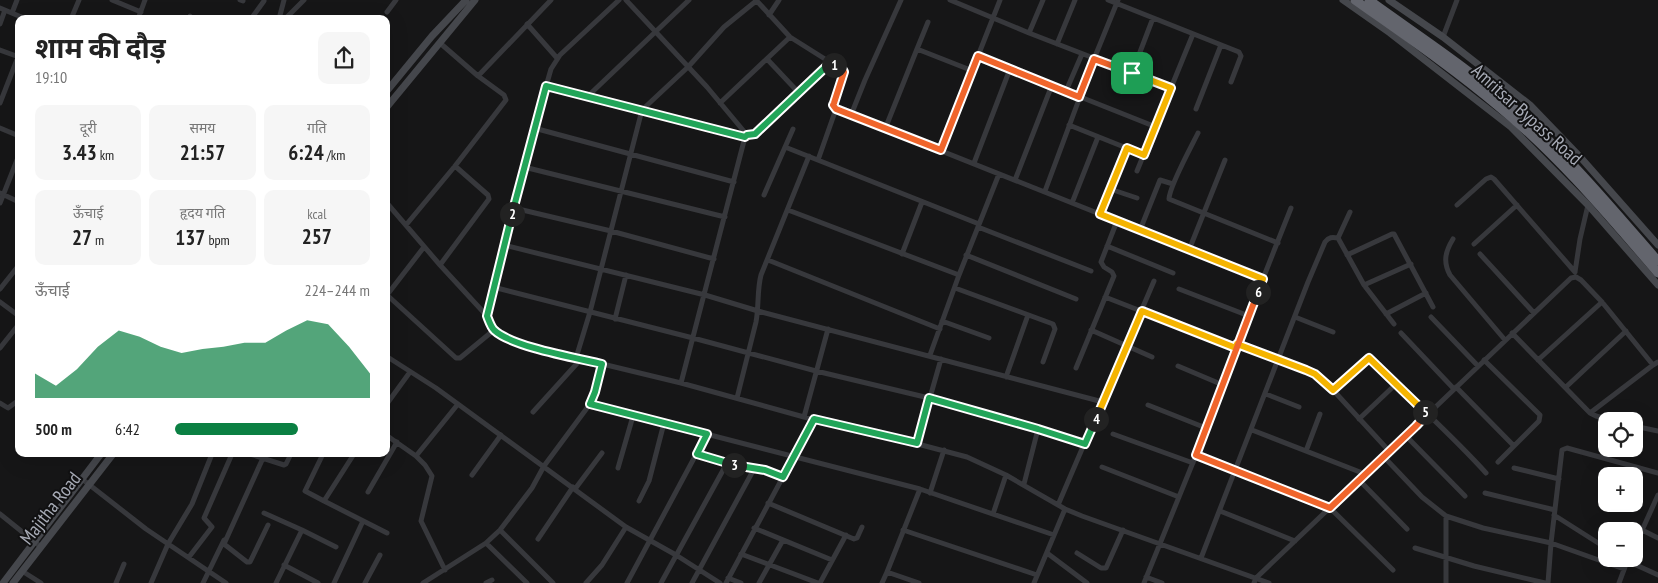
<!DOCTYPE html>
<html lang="hi">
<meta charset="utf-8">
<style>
:root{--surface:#fff;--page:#f6f6f6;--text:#222;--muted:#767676;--accent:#0b8043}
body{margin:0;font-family:"PT Sans Narrow","Noto Sans Devanagari",sans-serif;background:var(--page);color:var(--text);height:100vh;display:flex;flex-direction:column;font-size:19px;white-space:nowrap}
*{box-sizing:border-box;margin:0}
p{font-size:16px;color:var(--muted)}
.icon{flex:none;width:28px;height:28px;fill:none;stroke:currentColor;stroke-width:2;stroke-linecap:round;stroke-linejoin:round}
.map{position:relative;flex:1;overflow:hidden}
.side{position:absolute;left:15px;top:15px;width:375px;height:442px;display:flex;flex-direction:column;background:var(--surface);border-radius:10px;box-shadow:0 5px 20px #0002}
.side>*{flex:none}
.buttons{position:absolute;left:1598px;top:412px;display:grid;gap:10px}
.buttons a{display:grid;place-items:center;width:45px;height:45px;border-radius:10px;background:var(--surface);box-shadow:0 5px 20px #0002;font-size:25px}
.pin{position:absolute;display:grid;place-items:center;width:42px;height:42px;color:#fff;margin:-21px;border-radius:10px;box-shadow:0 2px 8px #0006}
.km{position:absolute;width:25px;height:25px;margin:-12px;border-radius:50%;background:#222;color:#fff;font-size:14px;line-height:25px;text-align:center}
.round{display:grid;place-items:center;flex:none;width:52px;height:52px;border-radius:10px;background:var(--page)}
.head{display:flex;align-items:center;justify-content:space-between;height:85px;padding:0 20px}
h1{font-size:28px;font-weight:700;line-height:38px}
.metrics{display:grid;grid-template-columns:repeat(3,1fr);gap:8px;height:85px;padding:5px 20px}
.metrics div{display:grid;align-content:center;border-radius:10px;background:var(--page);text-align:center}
.metrics b{font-size:21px;font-weight:700}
.metrics small{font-size:14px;font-weight:400}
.metrics p{font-size:14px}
.chart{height:140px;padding:10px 20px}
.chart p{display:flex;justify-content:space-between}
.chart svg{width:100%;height:90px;margin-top:5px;fill:var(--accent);opacity:.7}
ul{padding:0 20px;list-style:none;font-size:16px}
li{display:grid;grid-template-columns:80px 60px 1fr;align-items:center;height:38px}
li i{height:12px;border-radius:6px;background:var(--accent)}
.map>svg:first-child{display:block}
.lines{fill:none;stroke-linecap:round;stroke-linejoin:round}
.street{stroke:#37383c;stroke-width:5}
.secondary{stroke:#45474c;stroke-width:7}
.highway{stroke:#63656d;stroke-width:9}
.split-1-casing{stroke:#fff;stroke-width:10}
.split-2-casing{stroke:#fff;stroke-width:10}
.split-3-casing{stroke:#fff;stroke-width:10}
.split-4-casing{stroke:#fff;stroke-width:10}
.split-5-casing{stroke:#fff;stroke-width:10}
.split-6-casing{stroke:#fff;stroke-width:10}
.split-7-casing{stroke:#fff;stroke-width:10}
.split-1{stroke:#f0652b;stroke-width:6}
.split-2{stroke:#22a559;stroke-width:6}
.split-3{stroke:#22a559;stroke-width:6}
.split-4{stroke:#22a559;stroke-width:6}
.split-5{stroke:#f5b400;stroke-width:6}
.split-6{stroke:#f0652b;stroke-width:6}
.split-7{stroke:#f5b400;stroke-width:6}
.labels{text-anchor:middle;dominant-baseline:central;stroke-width:4;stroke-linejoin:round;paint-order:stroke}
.street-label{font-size:19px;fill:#a8acb7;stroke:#111112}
</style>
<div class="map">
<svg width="1658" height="583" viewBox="0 0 1658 583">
<rect width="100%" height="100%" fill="#161617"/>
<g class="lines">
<path class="street" d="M112,0L141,12
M240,0L243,1
M626,0L707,87L747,135L745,137L681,383
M756,0L790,37L844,71L834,103L833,105L836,109L818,160
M950,0L1029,33L1171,88
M1108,0L1239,52L1241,56L1231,82
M0,8L26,19
M387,12L396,0
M12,13L17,0
M769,15L779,0
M71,19L79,0
M138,19L145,0
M189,19L190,16
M251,19L264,1
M279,19L284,0
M285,19L304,0
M0,24L5,10
M527,24L557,58
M1029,33L1043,0
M1443,37L1457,0
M1057,44L1075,0
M917,49L928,22
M0,50L19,57
M978,56L1010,69
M767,59L799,93
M1132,73L1153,18
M478,76L551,0
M546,86L745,137
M1066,91L1082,54
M588,96L689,0
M0,103L18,57
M720,103L790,37
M836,109L1263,279
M1196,109L1221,45
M851,115L865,80L901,0
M1069,125L1144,155
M0,128L19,136
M534,128L734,182
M885,129L917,49L973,71
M1198,133C1191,147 1169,187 1169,199L1278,243
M747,135L755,134L831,63
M785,147L979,224
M941,150L1000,0
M974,163L1010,69L1156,127
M524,167L725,217
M1137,171L1193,34
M1015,180L1052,85
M1110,189L1137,198
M1045,191L1094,59L1118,0
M0,193L19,202
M764,195L793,129
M386,202L440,265L487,316L494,330L506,338L528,346L681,383L804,417L876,433L967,457L1006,475L1065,509L1082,516L1269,583
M0,203L19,155
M1072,203L1098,137
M1457,205L1486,179L1491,177L1494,179L1575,272
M514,208L611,231L714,259
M788,210L959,275
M1100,214L1127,148
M406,225L455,166L506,100L504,95L478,76L440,43
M978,227L1091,271
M1140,230L1160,180L1173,184
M1338,238L1350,212
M1453,239C1445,252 1443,262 1450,275L1505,340
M1474,244L1517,205
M504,245L705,295L758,311L1103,402
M1107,246L1173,273
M424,247L387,295L456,358H460L494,330
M1189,250L1225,160
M902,254L922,202
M1480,254L1534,313
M966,255L1076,299
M1347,255L1392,234H1394L1433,307
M768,260L940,329
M440,265L489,199L488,195L455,166
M1575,272L1580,239L1588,205
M1364,285L1411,264
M493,287L693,338L816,371L929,398L1038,429L1024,484
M955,288L1053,324L1055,329L1043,362
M0,289L19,265
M1179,289L1249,316
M1105,297L1236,348
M0,302L19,316
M1386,314L1426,293
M487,316L534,128L551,69L560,55L619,0
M1295,317L1333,332
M1431,317L1478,366
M615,319L626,275
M942,321L989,338
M1091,330L1152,357
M1401,333L1454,389
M1512,333L1590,413L1596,416L1614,421
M1237,344L1315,374L1333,390L1390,452
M0,348L19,324
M930,355L959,275L999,174
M386,356L436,388L626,527L676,555L720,583
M576,358L590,312L642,110L688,67L724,27L756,1
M1484,360L1540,415L1539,421L1498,462
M1538,360L1602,302
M1178,366L1223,385
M1076,368L1114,276L1112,272L1104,267L1101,262L1117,221
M1006,377L1028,315
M1456,387L1514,446
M1566,387L1626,331
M1333,390L1367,358L1372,359C1409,398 1450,433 1486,473
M1266,394L1299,407
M737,398L756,322C759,306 757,290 761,275L809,156
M0,403L8,408L19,400
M590,404L920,489L1054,535
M386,405L410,372
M1148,405L1206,428
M533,412L581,359
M1590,413L1653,365
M804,417L828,329
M1359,419L1396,384
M1634,426L1658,431
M1038,429L1085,444
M1252,430L1365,474
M1113,434L1193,463
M386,435L416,456L458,404
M1406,436L1465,496
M917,443L941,359
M1306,451L1320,414
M250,454L284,465L286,464L291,454
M323,454L305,491L324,501
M354,454L324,501L387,533
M697,454L727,463L765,470L783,477
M1196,455L1330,508L1393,570
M416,456L425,465L432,476L421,521L445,570
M1384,457L1422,497L1446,516L1483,528L1551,543L1624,569
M263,458L224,544L247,562H250L268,525
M1102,467L1179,497
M618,468L633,416
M1514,468L1559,479
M472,475L501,435
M82,479L146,529L226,583
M1359,480L1407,529
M575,489L602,453
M368,492L397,442
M930,493L944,450
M1485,493L1555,510
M639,501L649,481L664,423
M768,503L854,539L857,538L862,527
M1058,505L1154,281
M1220,511L1295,541
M264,513L302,530L276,583
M0,514L41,547
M993,514L1006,475
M1554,515L1606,548
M1446,516V583
M754,528L832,560
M302,530L336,547
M500,530L553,583
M903,530L1037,575
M1642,530L1658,538
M538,539L573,487
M486,543L527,583
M1415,548L1474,566L1545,583
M1634,548L1658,495
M1047,553L1087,583
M1077,553L1101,568H1106L1123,530
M741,554L818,583
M189,557L212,527L204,518L232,454
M1201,558L1308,282L1325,242C1329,237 1332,237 1338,238L1364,285L1394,324
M1623,559L1658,575
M284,565L318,583
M22,571L41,583
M1146,577L1162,583
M728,578L741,583
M116,583L124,564
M151,583L168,544L192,504L212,454
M203,583L224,540
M334,583L363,521
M365,583L380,555
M423,583L486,543L500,530L532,488L544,466L590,404L595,392L602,364
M486,583L492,580
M586,583L602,565L626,527
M627,583L707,434
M661,583L727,463
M692,583L754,469
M726,583L814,419
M759,583L783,540
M820,583L846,535
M882,583L887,572
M919,583L887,572L920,489
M1034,583L1065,509
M1144,583L1196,455L1237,344L1291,208
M1254,583L1256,578L1571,278L1576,277L1581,280L1602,302L1653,365L1658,362
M1548,583L1551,543L1562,450L1567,448L1658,473
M1619,583L1628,559"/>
<path class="secondary" d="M1343,0L1390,33L1511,127L1588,205L1658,285
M1389,0L1443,37L1530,105L1582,159L1658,245
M386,92L432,36L466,0
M386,108L475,0
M3,583L101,454
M13,583L113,454"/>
<path class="highway" d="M1355,0C1403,34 1453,68 1498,106C1558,155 1608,215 1658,273
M1369,0C1416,34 1465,66 1509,104C1564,150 1611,207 1658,261"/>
</g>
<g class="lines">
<defs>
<path id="split-1" d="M834,65L843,70L844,72L834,103L833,105L836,109L941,150L978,56L1079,97L1094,59L1132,73"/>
<path id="split-2" d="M512,214L546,86L745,137L747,135L755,134L830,63L834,65"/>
<path id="split-3" d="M512,214L487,316C489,321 491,327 494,330C512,347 577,358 602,364L595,392L590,404L707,434L697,454L734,465"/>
<path id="split-4" d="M734,465L765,470L783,477L814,419L917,443L929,398L1038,429L1085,444L1096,419"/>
<path id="split-5" d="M1096,419L1142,311L1236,348L1237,344L1306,370L1315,374L1333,390L1369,358L1425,412"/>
<path id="split-6" d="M1258,292L1196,455L1330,508L1416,426L1427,414L1425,412"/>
<path id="split-7" d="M1132,73L1171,88L1144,155L1127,148L1100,214L1263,279L1258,292"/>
</defs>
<use href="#split-1" class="split-1-casing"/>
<use href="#split-2" class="split-2-casing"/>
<use href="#split-3" class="split-3-casing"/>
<use href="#split-4" class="split-4-casing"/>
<use href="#split-5" class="split-5-casing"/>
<use href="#split-6" class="split-6-casing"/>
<use href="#split-7" class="split-7-casing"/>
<use href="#split-1" class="split-1"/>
<use href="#split-2" class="split-2"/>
<use href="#split-3" class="split-3"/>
<use href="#split-4" class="split-4"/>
<use href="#split-5" class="split-5"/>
<use href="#split-6" class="split-6"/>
<use href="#split-7" class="split-7"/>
</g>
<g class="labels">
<g class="street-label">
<text transform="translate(1527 114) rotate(42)">Amritsar Bypass Road</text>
<text transform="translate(50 508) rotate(-52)">Majitha Road</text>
</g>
</g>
</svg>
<div class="buttons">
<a><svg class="icon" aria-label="locate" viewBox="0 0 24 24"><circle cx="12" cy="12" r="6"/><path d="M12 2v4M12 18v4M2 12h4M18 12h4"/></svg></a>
<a>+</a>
<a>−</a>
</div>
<div class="pin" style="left:1132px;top:73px;background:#1e9e55"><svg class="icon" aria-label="arrive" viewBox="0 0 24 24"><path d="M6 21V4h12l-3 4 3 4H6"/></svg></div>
<b class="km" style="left:834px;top:65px">1</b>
<b class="km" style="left:512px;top:214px">2</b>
<b class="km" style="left:734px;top:465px">3</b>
<b class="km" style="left:1096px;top:419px">4</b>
<b class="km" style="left:1425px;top:412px">5</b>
<b class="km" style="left:1258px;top:292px">6</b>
<section class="side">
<div class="head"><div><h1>शाम की दौड़</h1><p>19:10</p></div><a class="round"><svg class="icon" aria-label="share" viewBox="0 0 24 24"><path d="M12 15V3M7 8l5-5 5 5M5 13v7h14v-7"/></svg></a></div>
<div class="metrics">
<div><p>दूरी</p><b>3.43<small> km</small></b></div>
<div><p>समय</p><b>21:57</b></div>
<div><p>गति</p><b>6:24<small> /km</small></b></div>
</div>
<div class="metrics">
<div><p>ऊँचाई</p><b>27<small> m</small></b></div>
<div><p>हृदय गति</p><b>137<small> bpm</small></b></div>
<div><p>kcal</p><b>257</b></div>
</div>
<div class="chart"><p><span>ऊँचाई</span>224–244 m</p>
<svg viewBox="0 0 160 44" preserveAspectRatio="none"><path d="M0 44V32L10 38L20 30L30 19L40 11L50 14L60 19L70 22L80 20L90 19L100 17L110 17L120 11L130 6L140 8L150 19L160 32V44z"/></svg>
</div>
<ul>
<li><b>500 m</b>6:42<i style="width:63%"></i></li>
</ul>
</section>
</div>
